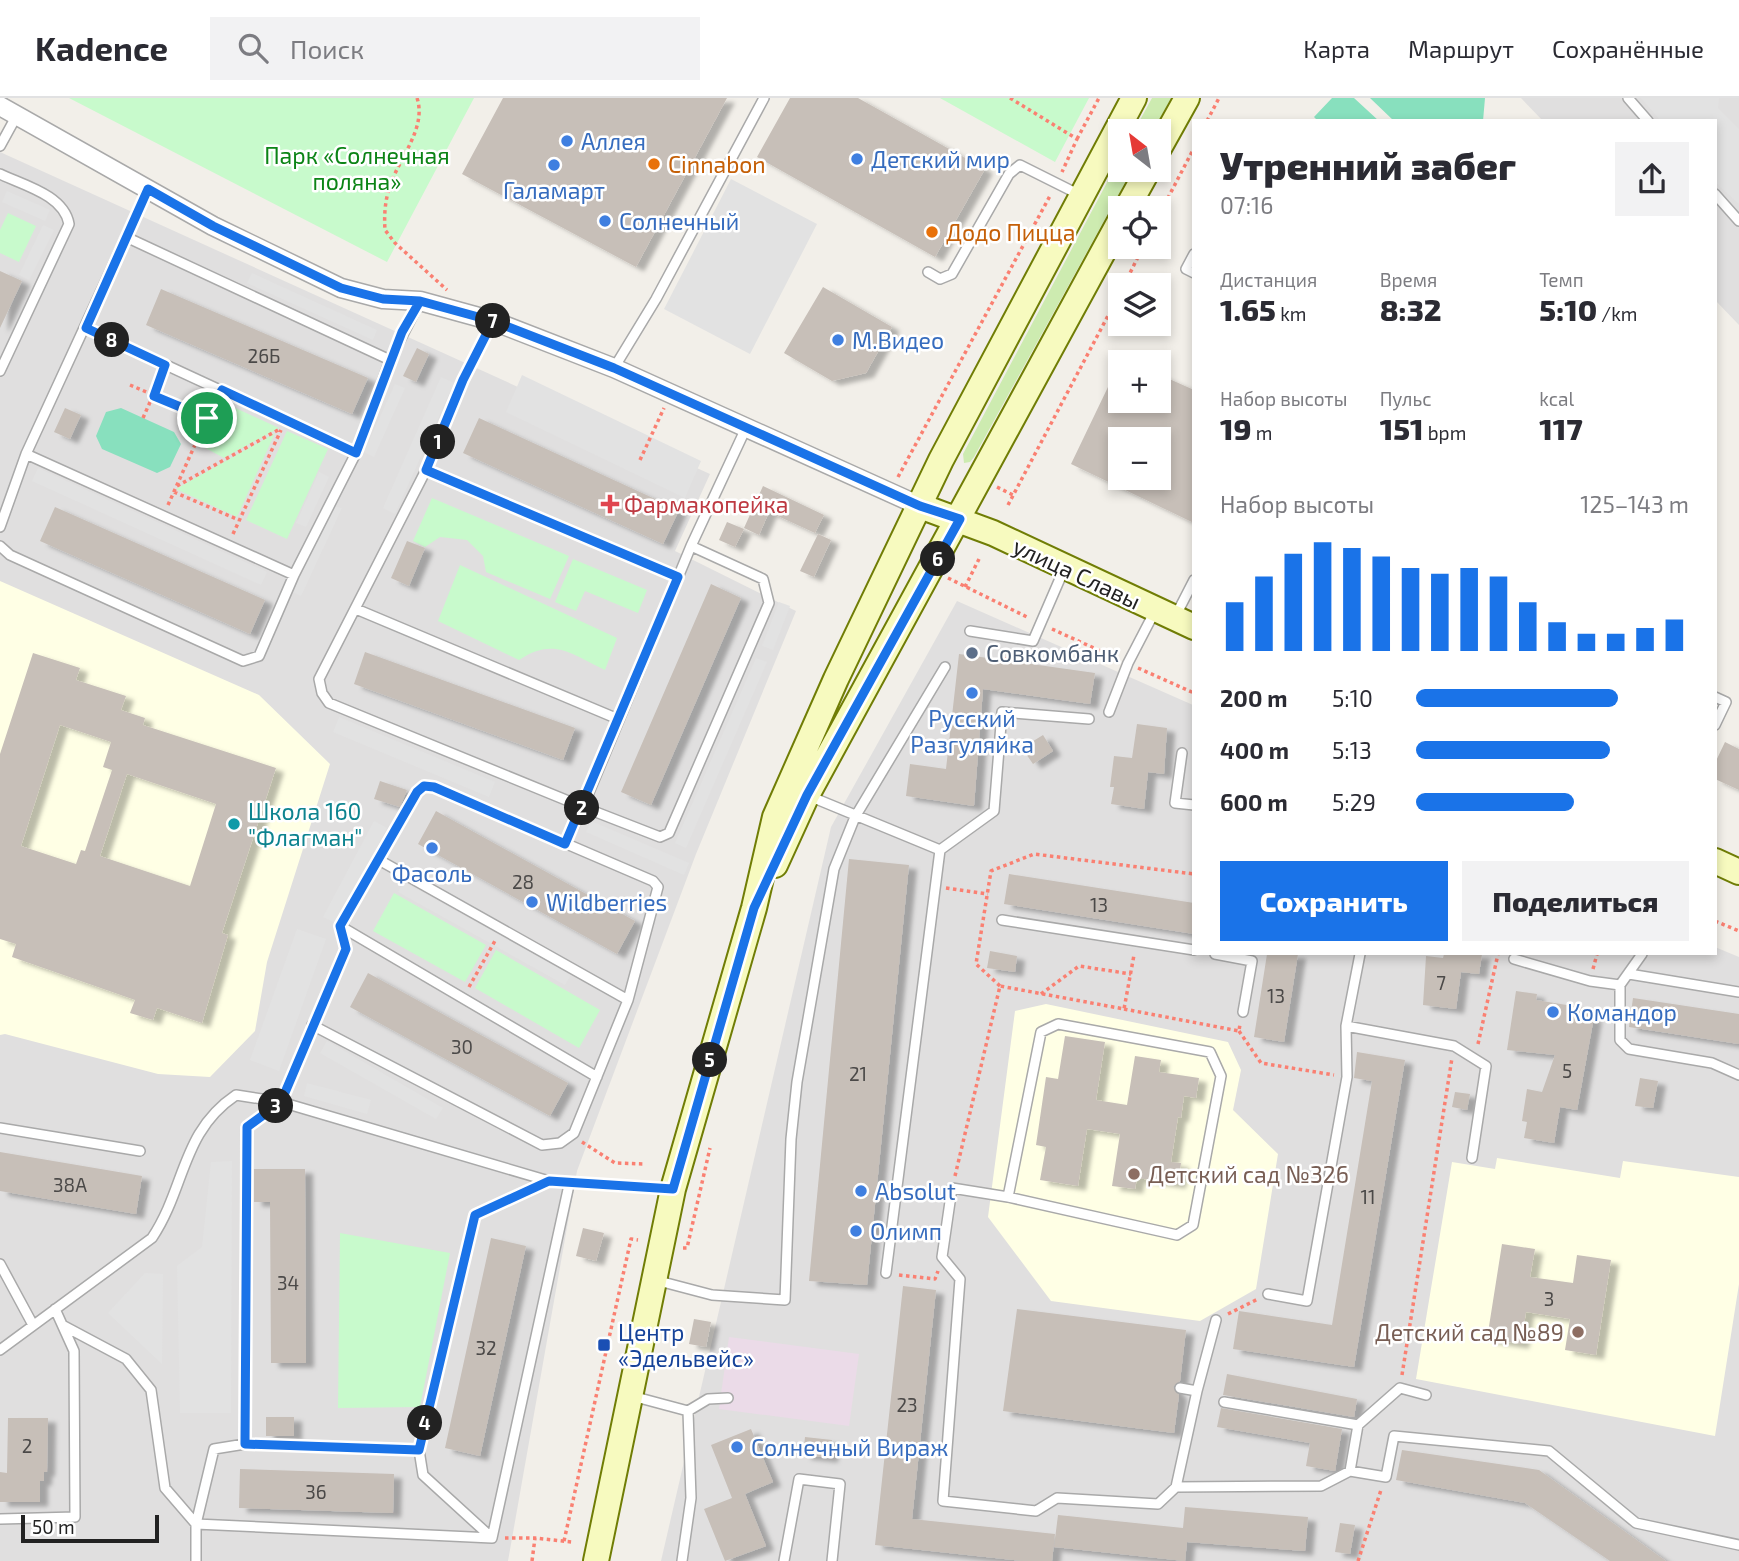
<!DOCTYPE html>
<html lang="ru">
<meta charset="utf-8">
<style>
:root{--surface:#fff;--page:#f2f2f3;--text:#2b2b33;--muted:#7c7c81;--line:#e1e1e2;--accent:#1a73e8}
body{margin:0;font-family:"Exo 2",sans-serif;background:var(--page);color:var(--text);height:100vh;display:flex;flex-direction:column;font-size:26px;white-space:nowrap}
*{box-sizing:border-box;margin:0}
p{font-size:23px;color:var(--muted)}
.icon{flex:none;width:38px;height:38px;fill:none;stroke:currentColor;stroke-width:2;stroke-linecap:round;stroke-linejoin:round}
.map{position:relative;flex:1;overflow:hidden}
.panel{position:absolute;left:1192px;top:21px;width:525px;height:836px;display:flex;flex-direction:column;background:var(--surface);border-radius:0px;box-shadow:0 4px 10px #0003}
.panel>*{flex:none}
.needle{width:46px;rotate:329deg}
.controls{position:absolute;left:1108px;top:21px;display:grid;gap:14px}
.controls a{display:grid;place-items:center;width:63px;height:63px;border-radius:0px;background:var(--surface);box-shadow:0 4px 10px #0003;font-size:35px}
.scale{position:absolute;left:21px;bottom:18px;width:138px;box-sizing:border-box;padding-left:7px;border:4px solid #222;border-top:0;font-size:19px;line-height:24px;white-space:nowrap;color:#222;-webkit-text-stroke:5px #fff;paint-order:stroke}
.pin{position:absolute;display:grid;place-items:center;width:60px;height:60px;color:#fff;margin:-30px;border:4px solid #fff;border-radius:50%;box-shadow:0 2px 7px #0007}
.km{position:absolute;width:35px;height:35px;margin:-18px;border-radius:50%;background:#222;color:#fff;font-size:19px;line-height:35px;text-align:center}
.round{display:grid;place-items:center;flex:none;width:74px;height:74px;border-radius:0px;background:var(--page)}
.headline{display:flex;align-items:center;justify-content:space-between;height:119px;padding:0 28px}
h1{font-size:38px;font-weight:800;line-height:52px}
.stats{display:grid;grid-template-columns:repeat(3,1fr);gap:10px;height:119px;padding:7px 28px}
.stats div{display:grid;align-content:center}
.stats b{font-size:30px;font-weight:800}
.stats small{font-size:19px;font-weight:400}
.stats p{font-size:19px}
.chart{height:196px;padding:14px 28px}
.chart p{display:flex;justify-content:space-between}
.chart svg{width:100%;height:126px;margin-top:7px;stroke:var(--accent);stroke-width:6}
.action{display:flex;gap:14px;margin-top:auto;padding:14px 28px}
.action a{flex:1;height:80px;border-radius:0px;background:var(--accent);color:#fff;font-size:28px;font-weight:800;line-height:80px;text-align:center}
.action a+a{background:var(--page);color:var(--text)}
ul{padding:0 28px;list-style:none;font-size:23px}
li{display:grid;grid-template-columns:112px 84px 1fr;align-items:center;height:52px}
li i{height:18px;border-radius:9px;background:var(--accent)}
header{display:flex;align-items:center;gap:42px;box-sizing:border-box;height:98px;padding:0 35px;background:var(--surface);border-bottom:2px solid var(--line)}
header strong{font-size:33px}
nav{display:flex;gap:38px;margin-inline-start:auto;font-size:24px}
.search{width:490px;height:63px;background:var(--page);display:flex;align-items:center;gap:18px;box-sizing:border-box;padding:0 24px;border-radius:0px;color:var(--muted);font-size:26px}
.map>svg:first-child{display:block}
.residential{fill:#e0dfdf}
.industrial{fill:#ebdbe8}
.education{fill:#ffffe5}
.grass{fill:#cdebb0}
.park{fill:#c8facc}
.pitch{fill:#88e0be}
.parking{fill:#e2e2e2}
.building{fill:#c7bfb8;fill-rule:evenodd;filter:url(#shadow)}
.lines{fill:none;stroke-linecap:round;stroke-linejoin:round}
.service-casing{stroke:#a9a9a9;stroke-width:12}
.minor-casing{stroke:#a9a9a9;stroke-width:21}
.secondary-casing{stroke:#707d05;stroke-width:28}
.path{stroke:#fa8072;stroke-width:3.5;stroke-dasharray:3.5 3.5;stroke-linecap:butt}
.service{stroke:#fff;stroke-width:9}
.minor{stroke:#fff;stroke-width:18}
.secondary{stroke:#f7fabf;stroke-width:24}
.route-casing{stroke:#fff;stroke-width:14}
.route{stroke:#1a73e8;stroke-width:9}
.shop-dot{fill:#3f7fe0;stroke:#fff;stroke-width:2.5}
.food-dot{fill:#e8710a;stroke:#fff;stroke-width:2.5}
.health-dot{fill:#e0444e;stroke:#fff;stroke-width:2.5}
.service-dot{fill:#5c6f8a;stroke:#fff;stroke-width:2.5}
.culture-dot{fill:#0f9aa8;stroke:#fff;stroke-width:2.5}
.education-dot{fill:#8d6e63;stroke:#fff;stroke-width:2.5}
.transit-dot{fill:#1a4fb4;stroke:#fff;stroke-width:2.5}
.labels{text-anchor:middle;dominant-baseline:central;stroke-width:5;stroke-linejoin:round;paint-order:stroke}
.number-label{font-size:19px;fill:#4b4948}
.shop-label{font-size:23px;fill:#366cbe;stroke:#fff;text-anchor:start}
.park-label{font-size:23px;fill:#0c8416;stroke:#fff}
.food-label{font-size:23px;fill:#c56008;stroke:#fff;text-anchor:start}
.health-label{font-size:23px;fill:#be3a42;stroke:#fff;text-anchor:start}
.street-label{font-size:23px;fill:#222;stroke:#fff}
.service-label{font-size:23px;fill:#4e5e75;stroke:#fff;text-anchor:start}
.culture-label{font-size:23px;fill:#0d838f;stroke:#fff;text-anchor:start}
.education-label{font-size:23px;fill:#785e54;stroke:#fff;text-anchor:start}
.transit-label{font-size:23px;fill:#164399;stroke:#fff;text-anchor:start}
</style>
<header>
<strong>Kadence</strong>
<div class="search"><svg class="icon" aria-label="search" viewBox="0 0 24 24"><circle cx="10" cy="10" r="6"/><path d="M15 15l6 6"/></svg>Поиск</div>
<nav><a>Карта</a><a>Маршрут</a><a>Сохранённые</a></nav>
</header>
<div class="map">
<svg width="1739" height="1463" viewBox="0 0 1739 1463">
<defs>
<filter id="shadow"><feDropShadow dx="8" dy="4.5" stdDeviation="2" flood-color="#0004"/></filter>
</defs>
<rect width="100%" height="100%" fill="#f2efe9"/>
<path class="residential" d="M1521,0H1739V227L1715,202V23H1543Z
M0,54L710,376L675,453L796,513L696,756L577,1073L508,1463H0Z
M957,503L1193,607L1194,856H1715V849L1739,859V1463H661L831,729Z"/>
<path class="industrial" d="M729,1239L859,1256L849,1328L719,1311Z"/>
<path class="education" d="M0,483L259,597L330,666L267,864L255,933L210,979L158,976L5,936L0,937Z
M1046,906L1228,944L1241,972L1233,1012L1278,1056L1256,1191L1200,1223L1051,1203L988,1119L1015,913Z
M1497,1060L1620,1080L1623,1063L1739,1079V1186L1715,1338L1416,1281L1452,1064L1495,1071Z"/>
<path class="grass" d="M1152,0H1171L1153,33H1134Z
M1120,60V72H1132L974,359L970,364L964,365L963,356Z"/>
<path class="park" d="M69,0H474L387,164Z
M940,0H1089L1055,64Z
M8,115L36,128L19,164L0,155V132Z
M218,302L279,330L224,360L198,346Z
M287,333L328,351L287,441L246,422Z
M275,335L237,419L176,391Z
M432,400L569,458L550,501L486,474L483,458L467,442L440,439L425,449L413,443Z
M573,461L647,492L638,515L585,493L576,513L555,504Z
M460,467L617,540L605,572C571,556 554,539 519,562L438,523Z
M394,795L486,847L465,884L373,833Z
M496,852L600,912L579,950L475,890Z
M340,1135L450,1155L420,1309L338,1310Z"/>
<path class="pitch" d="M1332,0H1354L1379,23H1318L1314,19Z
M1370,0H1485L1483,23H1394Z
M121,310L174,334L181,346L170,369L157,375L102,351L96,338L106,314Z"/>
<path class="parking" d="M1641,0H1719L1718,10L1739,31V106L1715,84V23H1661Z
M731,81L817,126L750,256L664,211Z
M7,93L50,112L45,123L2,104Z
M43,127L54,132L29,182L19,177Z
M252,175L377,232L373,242L247,185Z
M522,277L701,363L685,400L506,314Z
M441,279L454,285L395,416L383,410Z
M395,286L405,290L374,359L364,354Z
M38,370L267,474L261,487L32,383Z
M319,374L329,379L306,429L296,425Z
M333,408L342,410L301,498L293,494Z
M779,504L790,508L773,552L762,548Z
M756,560L767,564L686,750L675,745Z
M339,619L495,684L489,699L333,634Z
M374,723L387,730L336,825L323,819Z
M591,723L689,765L684,777L586,734Z
M404,784L571,877L565,887L398,794Z
M297,831L326,841L279,973L250,962Z
M327,943L443,1010L436,1021L320,955Z
M307,985L371,1002L367,1016L304,998Z
M232,1063L231,1315H180L177,1168L202,1149L211,1064Z
M145,1175L163,1176L162,1266L108,1215Z"/>
<path class="building" d="M503,0H727L636,169L462,76Z
M790,0H858L985,71L935,159L757,59Z
M0,173L22,183L0,230Z
M823,189L892,229L866,275L832,283L784,255Z
M161,191L368,280L352,316L146,227Z
M417,250L429,256L416,284L403,278Z
M1120,264V303H1158V276L1194,292V425L1071,366ZM1120,341H1158V380H1120Z
M65,310L81,317L70,341L54,334Z
M479,320L679,412L663,446L463,355Z
M763,388L824,417L815,435L769,414L759,437L744,430Z
M55,409L265,502L250,536L40,443Z
M727,424L744,431L735,449L719,442Z
M818,436L831,442L814,479L800,473Z
M407,443L425,450L409,488L391,480Z
M711,486L741,500L651,707L621,694Z
M365,554L575,630L563,662L354,586Z
M33,555L80,570L76,582L126,598L121,612L145,620L143,627L276,670L222,835L228,837L202,925L157,910L153,922L130,915L135,902L12,859L16,846L0,841V656ZM60,627L111,644L103,669L112,672L85,753L81,752L76,766L21,748ZM127,676L216,706L190,788L100,758Z
M959,556L1095,575L1090,606L983,591L974,708L906,698L910,666L946,671Z
M1137,626L1167,630L1164,676L1148,674L1144,711L1111,706L1114,689H1110L1114,658L1132,660Z
M1043,637L1053,653L1033,666L1022,650Z
M1725,644L1739,651V692L1715,681V665Z
M380,683L407,692L400,709L374,701Z
M436,713L635,823L617,856L418,746Z
M849,761L909,767L867,1187L809,1183Z
M1009,776L1194,805V836L1004,806Z
M990,853L1017,858L1015,874L987,870Z
M1267,856H1298L1284,944L1254,939Z
M1444,856H1482L1479,876L1461,874L1456,911L1423,907L1426,858L1443,860Z
M368,875L568,985L550,1018L350,909Z
M1516,893L1537,896L1536,902L1591,911L1590,919H1594L1577,1012L1560,1009L1554,1045L1524,1040L1527,1024L1522,1023L1527,991L1542,994L1555,957L1507,952Z
M1633,900L1739,916V946L1629,929Z
M1065,938L1105,944L1096,1002L1127,1007L1135,958L1161,962L1159,974L1199,980L1196,1000L1184,998L1181,1020L1178,1019L1171,1064L1181,1065L1178,1086L1137,1080L1135,1091L1112,1088L1120,1036L1087,1031L1078,1088L1040,1082L1046,1049L1036,1047L1046,979L1058,981Z
M1357,954L1405,962L1354,1269L1233,1251L1239,1213L1332,1227L1372,983L1354,980Z
M1640,980L1658,983L1653,1010L1635,1008Z
M1455,994L1470,996L1467,1012L1452,1009Z
M0,1054L142,1078L136,1116L0,1093Z
M254,1071H305L306,1265H271L270,1104H254Z
M583,1130L604,1135L596,1163L576,1158Z
M491,1140L526,1148L480,1358L445,1350Z
M1502,1146L1535,1151L1530,1179L1573,1185L1577,1157L1611,1162L1596,1257L1565,1252L1570,1221L1526,1214L1521,1246L1487,1241Z
M903,1188L936,1192L912,1421L1055,1436L1052,1463H1023L875,1447Z
M1017,1211L1186,1232L1180,1283L1173,1289L1179,1297L1174,1335L1003,1313Z
M694,1221L711,1224L706,1249L689,1246Z
M1227,1276L1357,1301L1354,1319L1223,1297Z
M1221,1310L1342,1331L1335,1373L1306,1368L1310,1345L1217,1329Z
M266,1319H294V1338H266Z
M8,1320H48L47,1374H44V1383H40V1404H0V1374L7,1375Z
M751,1331L773,1384L745,1396L766,1448L725,1463L704,1411L732,1400L711,1347Z
M805,1339L832,1342L830,1360L803,1357Z
M1402,1352L1539,1372L1666,1463H1610L1525,1405L1396,1382Z
M240,1371L394,1376L393,1415L239,1410Z
M1185,1409L1308,1419L1305,1453L1187,1444L1185,1463L1054,1449L1058,1417L1183,1430Z
M1340,1425L1355,1427L1350,1456L1335,1454Z"/>
<g class="lines">
<defs>
<path id="service" d="M1628,0L1648,23
M0,48L17,17
M0,76C23,87 64,97 69,126L0,273
M1715,96L1739,123
M126,139L148,91
M1194,156L1186,171L1194,175
M928,174L940,181L952,176L1009,76L1020,67L1080,97
M493,223L463,282L426,372L319,581L322,595L329,605L583,709L565,746
M86,230L356,355
M390,262L420,203
M614,270L656,201L764,0
M26,356L294,477
M426,372L678,479
M0,429L26,356L126,139L390,262L356,355L294,477L259,558L243,563L10,457L0,448
M691,448L763,481L769,505L669,735L660,739L583,709L691,448L746,330
M356,511L618,621
M1175,519L1194,482
M970,533L1033,543L1065,469
M1715,599L1726,604L1715,627
M1109,614L1128,565L1155,513
M1182,655L1175,705L1194,707
M809,698L940,752L886,1175
M940,752L994,713L1002,614L1089,621
M379,762L628,902
M1002,822L1194,852
M340,828L597,979
M1215,856L1252,863L1243,914
M1642,856L1620,887V942L1629,951L1712,965L1739,977
M1514,861L1590,883L1620,887
M1629,876L1739,894
M1346,928L1454,948L1486,968L1472,1060
M0,1030L140,1053
M549,1083L475,1117L419,1352L245,1346L214,1351L196,1426L492,1440L569,1087
M1008,1099L1041,934L1058,926L1210,954L1221,978L1193,1127L1177,1137L1008,1099L952,1090L942,1159L960,1181L943,1403L1036,1413L1057,1400L1158,1406L1176,1389L1321,1388L1350,1373L1386,1379L1394,1338L1549,1353L1636,1425L1739,1447
M0,1166L33,1227
M655,1182L712,1197L785,1202L791,1041L797,984L834,771L855,719L945,569
M1268,1196L1307,1203L1347,979L1346,928L1360,856
M64,1228L126,1261L151,1292L165,1390L196,1426V1463
M0,1252L152,1140C186,1089 181,1034 236,997L281,1004L549,1083L671,1091
M1180,1290L1197,1293
M632,1298L688,1313L691,1400L682,1463
M1224,1304L1358,1327
M688,1313L708,1301L728,1300
M245,1346L246,1029L281,1004L346,851L340,828L417,694L424,688L434,689L653,783L658,789L628,902L574,1035L560,1045L542,1047L312,927
M419,1352L423,1377L492,1440
M1350,1373L1358,1327L1400,1290L1426,1297
M1176,1389L1197,1293L1216,1222
M0,1421L75,1419L74,1253L55,1211
M784,1463L799,1381L840,1386L832,1463"/>
<path id="minor" d="M0,8L213,128L341,190L383,201L420,203L493,223L614,270L920,408"/>
<path id="secondary" d="M1158,52L1187,0
M1127,110L1148,72
M920,408L993,435L1194,529
M1715,763L1739,774
M775,767L807,697L1120,123
M596,1463L673,1091L754,810L775,719L836,581L941,362L1134,0"/>
</defs>
<use href="#service" class="service-casing"/>
<use href="#minor" class="minor-casing"/>
<use href="#secondary" class="secondary-casing"/>
<path class="path" d="M417,0C427,30 399,60 390,88C385,102 384,117 385,132L395,145L447,192
M1010,0L1077,41L1062,74
M1207,23L1219,0
M1077,41L1099,0
M1158,119L1194,50
M1124,187L1143,149
M130,287L207,320
M143,320L161,279
M640,362L664,310
M898,379L1051,96
M177,388L278,332
M997,389L1013,397
M174,394L239,422
M168,407L215,302
M1008,407L1120,195
M233,436L281,332
M948,480L1029,520
M965,489L979,461
M1052,531L1118,561
M1006,563L1007,551
M1138,570L1194,595
M946,790L988,796
M1715,823L1739,833
M1593,871L1597,856
M1000,888L976,866L991,773L1034,756L1194,776
M469,889L496,841
M1041,896L1079,868L1131,876
M1124,911L1239,933L1240,926
M1239,933L1261,965L1334,977
M1478,946L1498,856
M582,1044L615,1065L645,1066
M955,1078L1000,888L1124,911L1134,857
M683,1150H687L710,1050
M899,1177L935,1181L938,1173
M1228,1216L1258,1201
M1402,1277L1452,960
M505,1440H535
M564,1443L631,1141L638,1142
M532,1463L535,1440L572,1444
M1358,1463L1381,1392"/>
<use href="#service" class="service"/>
<use href="#minor" class="minor"/>
<use href="#secondary" class="secondary"/>
</g>
<g class="lines">
<defs>
<path id="route" d="M207,320L222,292L356,355L402,234L420,203L493,223L463,282L426,372L678,479L565,746L434,689L424,688L417,694L340,828L346,851L281,1004L247,1029L245,1346L419,1352L475,1117L549,1083L673,1091L754,810L807,697L960,421L920,408L614,270L493,223L420,203L383,201L341,190L213,128L148,91L86,230L165,267L154,298L207,320"/>
</defs>
<use href="#route" class="route-casing"/>
<use href="#route" class="route"/>
</g>
<g class="shop-dot">
<circle cx="567" cy="43" r="7"/>
<circle cx="857" cy="61" r="7"/>
<circle cx="554" cy="67" r="7"/>
<circle cx="605" cy="123" r="7"/>
<circle cx="838" cy="242" r="7"/>
<circle cx="972" cy="595" r="7"/>
<circle cx="432" cy="750" r="7"/>
<circle cx="532" cy="804" r="7"/>
<circle cx="1553" cy="914" r="7"/>
<circle cx="861" cy="1093" r="7"/>
<circle cx="856" cy="1133" r="7"/>
<circle cx="737" cy="1349" r="7"/>
</g>
<g class="food-dot">
<circle cx="654" cy="66" r="7"/>
<circle cx="932" cy="134" r="7"/>
</g>
<path class="health-dot" d="M606.5 395.5h7v7h7v7h-7v7h-7v-7h-7v-7h7z"/>
<circle class="service-dot" cx="972" cy="555" r="7"/>
<circle class="culture-dot" cx="234" cy="726" r="7"/>
<g class="education-dot">
<circle cx="1134" cy="1076" r="7"/>
<circle cx="1578" cy="1234" r="7"/>
</g>
<rect class="transit-dot" x="597" y="1240" width="14" height="14" rx="3.5"/>
<g class="labels">
<g class="number-label">
<text x="264" y="257">26Б</text>
<text x="523" y="783">28</text>
<text x="1099" y="806">13</text>
<text x="1441" y="884">7</text>
<text x="1276" y="897">13</text>
<text x="462" y="948">30</text>
<text x="1567" y="972">5</text>
<text x="858" y="975">21</text>
<text x="70" y="1086">38А</text>
<text x="1368" y="1098">11</text>
<text x="288" y="1184">34</text>
<text x="1549" y="1200">3</text>
<text x="486" y="1249">32</text>
<text x="907" y="1306">23</text>
<text x="27" y="1347">2</text>
<text x="316" y="1393">36</text>
</g>
<g class="shop-label">
<text x="581" y="43">Аллея</text>
<text x="871" y="61">Детский мир</text>
<text x="554" y="92" text-anchor="middle">Галамарт</text>
<text x="619" y="123">Солнечный</text>
<text x="852" y="242">М.Видео</text>
<text x="972" y="620" text-anchor="middle">Русский<tspan x="972" dy="26">Разгуляйка</tspan></text>
<text x="432" y="775" text-anchor="middle">Фасоль</text>
<text x="546" y="804">Wildberries</text>
<text x="1567" y="914">Командор</text>
<text x="875" y="1093">Absolut</text>
<text x="870" y="1133">Олимп</text>
<text x="751" y="1349">Солнечный Вираж</text>
</g>
<g class="park-label">
<text x="357" y="57">Парк «Солнечная<tspan x="357" dy="26">поляна»</tspan></text>
</g>
<g class="food-label">
<text x="668" y="66">Cinnabon</text>
<text x="946" y="134">Додо Пицца</text>
</g>
<g class="health-label">
<text x="624" y="406">Фармакопейка</text>
</g>
<g class="street-label">
<text transform="translate(1077 475) rotate(25)">улица Славы</text>
</g>
<g class="service-label">
<text x="986" y="555">Совкомбанк</text>
</g>
<g class="culture-label">
<text x="248" y="713">Школа 160<tspan x="248" dy="26">"Флагман"</tspan></text>
</g>
<g class="education-label">
<text x="1148" y="1076">Детский сад №326</text>
<text x="1564" y="1234" text-anchor="end">Детский сад №89</text>
</g>
<g class="transit-label">
<text x="618" y="1234">Центр<tspan x="618" dy="26">«Эдельвейс»</tspan></text>
</g>
</g>
</svg>
<div class="controls">
<a><svg class="needle" viewBox="-14 -14 28 28"><path d="M0-13l5 13h-10z" fill="#e53935"/><path d="M0 13l5-13h-10z" fill="#7c7c81"/></svg></a>
<a><svg class="icon" aria-label="locate" viewBox="0 0 24 24"><circle cx="12" cy="12" r="6"/><path d="M12 2v4M12 18v4M2 12h4M18 12h4"/></svg></a>
<a><svg class="icon" aria-label="layers" viewBox="0 0 24 24"><path d="M12 4l9 5-9 5-9-5zM3 14l9 5 9-5"/></svg></a>
<a>+</a>
<a>−</a>
</div>
<div class="scale">50 m</div>
<div class="pin" style="left:207px;top:320px;background:#1e9e55"><svg class="icon" aria-label="arrive" viewBox="0 0 24 24"><path d="M6 21V4h12l-3 4 3 4H6"/></svg></div>
<b class="km" style="left:438px;top:344px">1</b>
<b class="km" style="left:582px;top:710px">2</b>
<b class="km" style="left:276px;top:1008px">3</b>
<b class="km" style="left:425px;top:1325px">4</b>
<b class="km" style="left:710px;top:962px">5</b>
<b class="km" style="left:938px;top:461px">6</b>
<b class="km" style="left:493px;top:223px">7</b>
<b class="km" style="left:112px;top:242px">8</b>
<section class="panel">
<div class="headline"><div><h1>Утренний забег</h1><p>07:16</p></div><a class="round"><svg class="icon" aria-label="share" viewBox="0 0 24 24"><path d="M12 15V3M7 8l5-5 5 5M5 13v7h14v-7"/></svg></a></div>
<div class="stats">
<div><p>Дистанция</p><b>1.65<small> km</small></b></div>
<div><p>Время</p><b>8:32</b></div>
<div><p>Темп</p><b>5:10<small> /km</small></b></div>
</div>
<div class="stats">
<div><p>Набор высоты</p><b>19<small> m</small></b></div>
<div><p>Пульс</p><b>151<small> bpm</small></b></div>
<div><p>kcal</p><b>117</b></div>
</div>
<div class="chart"><p><span>Набор высоты</span>125–143 m</p>
<svg viewBox="0 0 160 44" preserveAspectRatio="none"><path d="M5 44V27M15 44V18M25 44V10M35 44V6M45 44V8M55 44V11M65 44V15M75 44V17M85 44V15M95 44V18M105 44V27M115 44V34M125 44V38M135 44V38M145 44V36M155 44V33"/></svg>
</div>
<ul>
<li><b>200 m</b>5:10<i style="width:74%"></i></li>
<li><b>400 m</b>5:13<i style="width:71%"></i></li>
<li><b>600 m</b>5:29<i style="width:58%"></i></li>
</ul>
<div class="action"><a>Сохранить</a><a>Поделиться</a></div>
</section>
</div>
